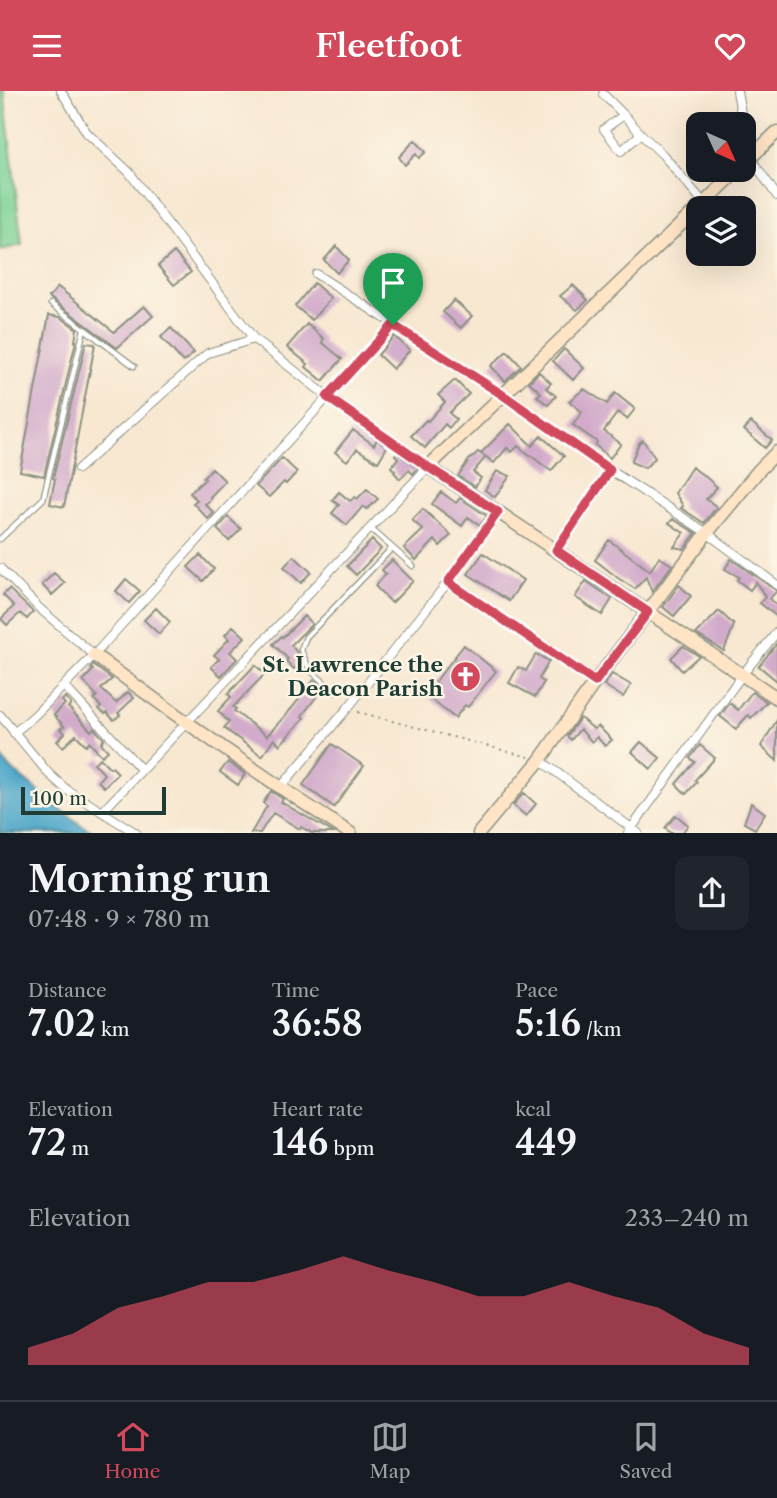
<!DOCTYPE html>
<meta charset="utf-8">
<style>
:root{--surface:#171b24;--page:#20242c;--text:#f1f3f6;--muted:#9ea1a6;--line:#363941;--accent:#d1495b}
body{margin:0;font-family:"Libre Caslon Text",serif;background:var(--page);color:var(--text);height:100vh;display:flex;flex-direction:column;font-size:26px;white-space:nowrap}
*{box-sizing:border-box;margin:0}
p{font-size:23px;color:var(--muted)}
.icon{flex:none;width:38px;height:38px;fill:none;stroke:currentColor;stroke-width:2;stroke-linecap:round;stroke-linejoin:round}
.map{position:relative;height:742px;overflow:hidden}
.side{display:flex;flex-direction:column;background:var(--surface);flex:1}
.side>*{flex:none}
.needle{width:46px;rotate:135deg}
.fabs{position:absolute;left:686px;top:21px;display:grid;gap:14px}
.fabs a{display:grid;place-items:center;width:70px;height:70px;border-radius:14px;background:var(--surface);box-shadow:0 7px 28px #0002;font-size:35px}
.scale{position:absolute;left:21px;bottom:18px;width:145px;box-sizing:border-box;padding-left:7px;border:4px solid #1f3d34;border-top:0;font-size:19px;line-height:24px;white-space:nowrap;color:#1f3d34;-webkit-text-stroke:5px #fcf5e5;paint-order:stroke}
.pin{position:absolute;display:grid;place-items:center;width:60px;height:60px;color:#fff;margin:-72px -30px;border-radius:50% 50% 50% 0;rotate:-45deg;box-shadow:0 0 7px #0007}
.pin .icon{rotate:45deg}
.round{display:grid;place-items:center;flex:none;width:74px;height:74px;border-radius:14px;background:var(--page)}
.overview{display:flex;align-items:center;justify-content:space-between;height:119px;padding:0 28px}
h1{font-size:38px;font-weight:600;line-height:52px}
.metrics{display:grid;grid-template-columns:repeat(3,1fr);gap:10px;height:119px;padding:7px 28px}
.metrics div{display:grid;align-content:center}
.metrics b{font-size:35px;font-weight:600}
.metrics small{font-size:19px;font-weight:400}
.metrics p{font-size:19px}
.chart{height:196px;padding:14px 28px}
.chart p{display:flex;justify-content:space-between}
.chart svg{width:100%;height:126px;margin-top:7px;fill:var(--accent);opacity:.7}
header{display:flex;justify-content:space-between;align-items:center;height:91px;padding:0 28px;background:var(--accent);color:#fff;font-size:32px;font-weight:600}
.tab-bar{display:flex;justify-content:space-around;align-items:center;height:98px;border-top:2px solid var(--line);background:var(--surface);font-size:19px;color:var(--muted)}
.tab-bar a{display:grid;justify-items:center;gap:4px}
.tab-bar .current{color:var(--accent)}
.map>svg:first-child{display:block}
.green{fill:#7bd296;stroke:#4d8865;stroke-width:2}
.water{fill:#4ba6c9;stroke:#35727e;stroke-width:2}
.building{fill:#d2aacb}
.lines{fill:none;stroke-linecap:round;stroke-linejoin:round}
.lane-casing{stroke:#8c9283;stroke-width:7}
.street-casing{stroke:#8c9283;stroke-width:10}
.secondary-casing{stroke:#8c9283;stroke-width:15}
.path{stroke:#8c9283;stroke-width:2;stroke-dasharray:2 5;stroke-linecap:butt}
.lane{stroke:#fff;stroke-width:4.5}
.street{stroke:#fff;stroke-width:8}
.secondary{stroke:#ffe4c6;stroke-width:12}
.route-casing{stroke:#fff;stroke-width:14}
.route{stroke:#d1495b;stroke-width:9}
.labels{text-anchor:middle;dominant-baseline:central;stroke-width:5;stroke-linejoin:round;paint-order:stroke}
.poi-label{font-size:21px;font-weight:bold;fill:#1f3d34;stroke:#fcf5e5;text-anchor:end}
</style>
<header><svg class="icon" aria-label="menu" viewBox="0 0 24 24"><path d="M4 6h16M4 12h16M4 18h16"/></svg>Fleetfoot<svg class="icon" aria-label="heart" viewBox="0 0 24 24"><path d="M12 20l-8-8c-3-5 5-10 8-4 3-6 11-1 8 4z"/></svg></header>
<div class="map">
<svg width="777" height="742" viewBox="0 0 777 742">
<rect width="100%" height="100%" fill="#fcf5e5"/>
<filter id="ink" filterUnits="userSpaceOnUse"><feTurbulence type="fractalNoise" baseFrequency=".0143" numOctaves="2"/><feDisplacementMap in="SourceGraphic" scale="14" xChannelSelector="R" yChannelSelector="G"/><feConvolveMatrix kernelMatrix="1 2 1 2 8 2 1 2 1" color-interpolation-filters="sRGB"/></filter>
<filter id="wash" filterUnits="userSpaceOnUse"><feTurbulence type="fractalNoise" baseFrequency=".00686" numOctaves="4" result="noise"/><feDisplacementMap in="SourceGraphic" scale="28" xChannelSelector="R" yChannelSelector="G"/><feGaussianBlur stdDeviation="1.57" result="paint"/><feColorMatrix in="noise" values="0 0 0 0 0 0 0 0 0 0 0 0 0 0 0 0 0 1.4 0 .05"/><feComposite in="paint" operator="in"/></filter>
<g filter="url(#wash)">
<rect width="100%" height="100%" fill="#f8e8d2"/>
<path class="green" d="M0,0H4L22,154L0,159Z"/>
<path class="water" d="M0,665L12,679L78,732L95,742H0Z"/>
<g id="blocks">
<path class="building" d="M415,49L426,61L419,67L416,63L405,74L399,66Z
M336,155L349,169L337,182L324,169Z
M174,161L191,181L174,194L158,175Z
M396,186L410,199L398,212L384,199Z
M314,192L331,207L312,229L295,215Z
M573,194L588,209L577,219L560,205Z
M58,196L114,241L144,215L153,225L117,257L49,206Z
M454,209L472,225L461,237L443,221Z
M49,224L60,226L77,238L75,250H76L44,385L20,380Z
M307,233L324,248L322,251L342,268L323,290L306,276L308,273L287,256Z
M171,237L194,262L183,271L161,246Z
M394,245L410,259L393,278L378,264Z
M86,252L95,253L64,416L50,413L55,388L53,387Z
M564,258L584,277L573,289L553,270Z
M507,260L521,275L505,290L491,275Z
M539,281L551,292L546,297L556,305L548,314L537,305L541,302L529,291Z
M455,289L469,303L449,322L456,328L449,337L445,333L425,357L411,345L426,329L428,330L445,311L438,304Z
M584,298L607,313L615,302L635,318L627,328L618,321L604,340L621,353L610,367L595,354L597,351L573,334L582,321L569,310Z
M751,331L772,349L765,357L744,339Z
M510,333L532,355L541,345L564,365L551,380L518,355L512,361L507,357L494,372L481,362Z
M353,339L374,354L377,348L387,356L378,371L357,358L347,370L335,361Z
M643,349L655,367L645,377L631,371L639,352Z
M478,361L486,366L473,381L481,387L475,396L458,385L469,369Z
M396,362L401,365L418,377L413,383L409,379L400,388L394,381L395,380L391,376L398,367L395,364Z
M282,367L297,381L286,393L284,391L269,406L256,395Z
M692,376L707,387L717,396L706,408L717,416L704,432L681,417L683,415L675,402Z
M212,377L225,390L210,406L211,408L205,413L214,422L208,428L193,412L197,409L190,402L205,388L203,387Z
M497,380L510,385L495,406L485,399Z
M367,398L378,408L367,418L363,415L347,434L332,422L339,414L332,409L339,401L350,410L355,406L357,408Z
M441,401L456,412L460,407L487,425L480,434L468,426L462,435L432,413Z
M423,418L451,444L440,455L435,449L416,469L404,457L423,439L412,429Z
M228,426L241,438L229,450L217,438Z
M673,428L696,442L684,458L674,456L684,442L669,432Z
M372,449L381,458L356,484L347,475Z
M609,449L650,480L659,466L672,474L652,501L646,486L635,498L618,487L595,469Z
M483,462L523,489L509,510L468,483Z
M200,464L214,478L203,490L188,476Z
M294,465L311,481L301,492L284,476Z
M731,468L777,500L769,508L777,514V526L760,512L765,506L756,491L750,499L737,489L739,486L725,478Z
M392,469L413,490L392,512L375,495L386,483L382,479Z
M54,482L65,492L52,504L42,494Z
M126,488L140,500L129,512L116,500Z
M586,490L612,508L602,524L575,506Z
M679,494L691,505L674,525L663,516Z
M9,498L33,521L27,528L20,522L7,534L1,528L14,515L3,504Z
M156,517L170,531L159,543L144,529Z
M719,520L734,534L724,560L696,543Z
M304,525L312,533L291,554L296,560L301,571L294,578L286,570L288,568L273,553L282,545L283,546Z
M233,535L245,546L230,561L237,568L221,585L211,576L219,568L214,564L229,548L225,544Z
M777,552V590L759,575Z
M464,554L496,580L468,616L465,614L455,627L428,606L438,593L435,591Z
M683,555L699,565L682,580L671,567Z
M536,563L549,570L539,588L544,591L535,606L509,592L518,576L526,580Z
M93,574L112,588L101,598L116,612L128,601L134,607L118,622L120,624L114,629L107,622L105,623L99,618L101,616L94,608L97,605L83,590L93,579L91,577Z
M255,574L265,583L233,616L236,618L234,620L267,645L292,617L314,589L323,597L302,625L304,627L280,654L274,648L262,665L224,637L229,631L218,620L231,606L228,603Z
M612,583L631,594L623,606L604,594Z
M752,601L767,611L751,627L748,624L736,638L720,625L730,612L738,619Z
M65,606L71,613L68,616L91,640L94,637L104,648L101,652L108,660L102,665L89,651L86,654L76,644L63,656L57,650L65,642L60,638L64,635L54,624L65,613L62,610Z
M580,627L594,638L598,635L612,649L605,655L597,646L592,651L580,638L571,649L567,645Z
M777,629V670L761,655Z
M641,651L660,667L651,678L632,661Z
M332,653L364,675L334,716L303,694Z
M700,654L715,667L695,689L697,691L686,703L676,693L695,671L690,667Z
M100,667L110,677L112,676L118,682L104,696L98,690L104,683L94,672Z
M228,671L245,683L238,694L220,681Z
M271,700L283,708L281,711L334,742H312L301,736L300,738L273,722L260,742H251L267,715L263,712Z
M524,702L536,713L526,725L513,714Z
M751,712L765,722L755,738L744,732Z
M676,724L688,734L682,742H670L665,737Z"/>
</g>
</g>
<g filter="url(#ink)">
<use href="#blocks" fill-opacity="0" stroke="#8c9283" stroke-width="2"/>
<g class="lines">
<defs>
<path id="lane" d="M51,213L134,275
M370,437L413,475
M0,448L43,408L84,238
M335,601L309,578L301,559L306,546L392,457"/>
<path id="street" d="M61,0L87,42L129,81L254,248L327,305L428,376L102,721
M737,0L743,33
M603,3L624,24
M624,24L641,43L621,60L604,38Z
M744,35L750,66L777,105
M641,43L663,64L704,112
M316,183L503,304L610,379L707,442L777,494
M78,378L208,262L254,248
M498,421L448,491L595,591
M556,459L610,379
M0,477L39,517L94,564
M64,595L141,678
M0,624L49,683L67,699L136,742
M14,642L35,624L94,564L393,234
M540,669L638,742
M280,697L347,618L448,491
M628,742L742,584L777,541"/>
<path id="secondary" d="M744,73L777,41
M698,117L428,376L498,421L777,607
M699,117L738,79
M94,564C178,626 262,686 350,742
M479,742L540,669L595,591L707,442L759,379L777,361"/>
</defs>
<use href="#lane" class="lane-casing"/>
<use href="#street" class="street-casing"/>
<use href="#secondary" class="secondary-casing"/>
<path class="path" d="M358,621L529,666"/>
<use href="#lane" class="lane"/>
<use href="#street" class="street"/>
<use href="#secondary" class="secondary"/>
</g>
</g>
<g class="lines" filter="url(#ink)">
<defs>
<path id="route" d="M393,234L503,304L610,379L556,459L648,521L595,591L448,491L498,421L428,376L327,306Z"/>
</defs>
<use href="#route" class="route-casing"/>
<use href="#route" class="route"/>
</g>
<defs>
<symbol id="church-disc" viewBox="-11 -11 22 22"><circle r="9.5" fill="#d1495b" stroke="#fcf5e5"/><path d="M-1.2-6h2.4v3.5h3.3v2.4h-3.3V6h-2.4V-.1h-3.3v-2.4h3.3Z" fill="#fff"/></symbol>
</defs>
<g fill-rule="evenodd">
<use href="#church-disc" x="448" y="568" width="35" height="35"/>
</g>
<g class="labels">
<g class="poi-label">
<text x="443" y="573">St. Lawrence the<tspan x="443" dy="24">Deacon Parish</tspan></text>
</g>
</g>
</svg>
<div class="fabs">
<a><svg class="needle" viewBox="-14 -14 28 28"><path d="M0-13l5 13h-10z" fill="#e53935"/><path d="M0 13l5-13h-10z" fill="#9ea1a6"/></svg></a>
<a><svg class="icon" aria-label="layers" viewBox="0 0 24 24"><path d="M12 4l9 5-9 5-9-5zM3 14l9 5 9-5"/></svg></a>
</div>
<div class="scale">100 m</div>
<div class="pin" style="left:393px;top:234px;background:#1e9e55"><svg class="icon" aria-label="arrive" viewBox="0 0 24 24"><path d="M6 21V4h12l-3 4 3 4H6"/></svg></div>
</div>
<section class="side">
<div class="overview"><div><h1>Morning run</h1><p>07:48 · 9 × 780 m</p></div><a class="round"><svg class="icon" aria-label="share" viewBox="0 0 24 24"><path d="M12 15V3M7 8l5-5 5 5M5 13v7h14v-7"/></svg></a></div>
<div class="metrics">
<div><p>Distance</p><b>7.02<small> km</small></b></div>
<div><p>Time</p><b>36:58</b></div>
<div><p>Pace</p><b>5:16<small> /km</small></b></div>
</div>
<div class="metrics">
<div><p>Elevation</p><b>72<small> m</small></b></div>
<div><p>Heart rate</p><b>146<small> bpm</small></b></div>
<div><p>kcal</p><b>449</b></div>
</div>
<div class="chart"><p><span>Elevation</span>233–240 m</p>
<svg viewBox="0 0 160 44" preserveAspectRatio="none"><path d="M0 44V38L10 33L20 24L30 20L40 15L50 15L60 11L70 6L80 11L90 15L100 20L110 20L120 15L130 20L140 24L150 33L160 38V44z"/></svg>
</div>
</section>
<nav class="tab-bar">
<a class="current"><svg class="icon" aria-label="home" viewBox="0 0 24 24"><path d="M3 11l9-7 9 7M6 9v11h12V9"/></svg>Home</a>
<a><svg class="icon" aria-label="map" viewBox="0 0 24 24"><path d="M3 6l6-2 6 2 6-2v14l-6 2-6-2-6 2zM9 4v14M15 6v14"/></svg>Map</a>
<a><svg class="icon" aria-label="saved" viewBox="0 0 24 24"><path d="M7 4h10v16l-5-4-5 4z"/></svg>Saved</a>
</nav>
